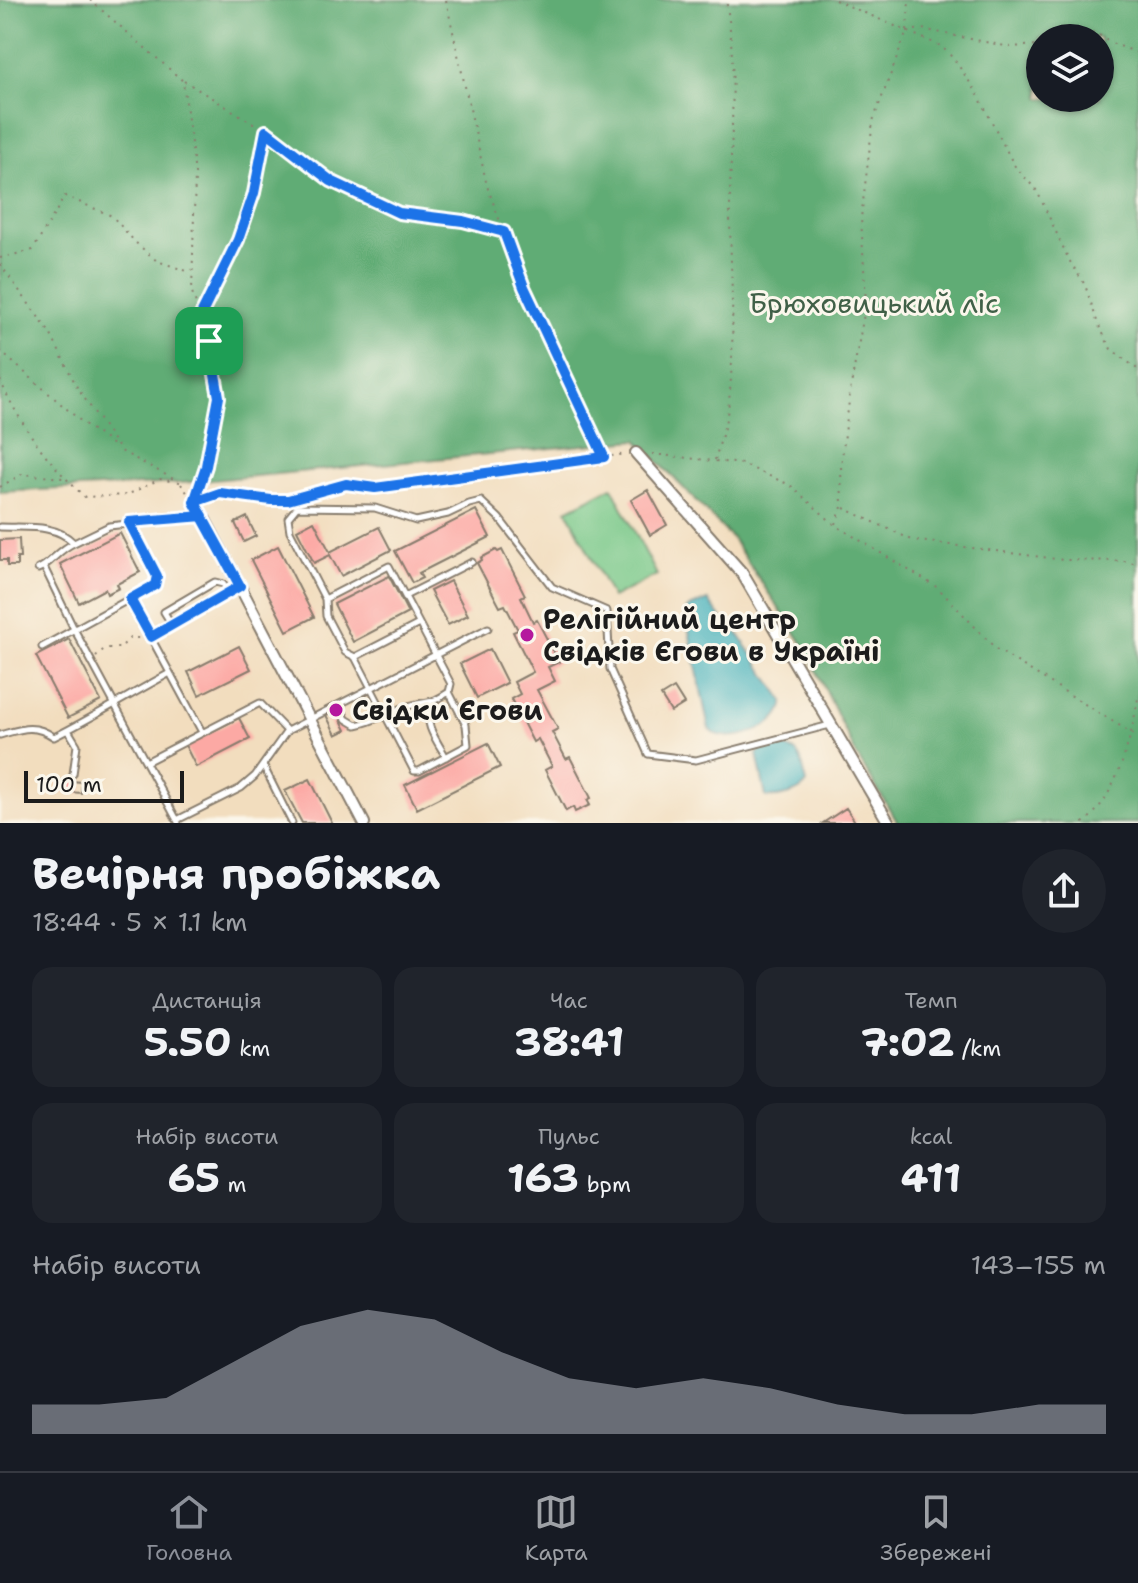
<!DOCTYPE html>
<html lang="uk">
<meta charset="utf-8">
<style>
:root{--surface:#171b24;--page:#20242c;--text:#f1f3f6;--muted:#9ea1a6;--line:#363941;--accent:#8c9099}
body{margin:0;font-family:"Shantell Sans",sans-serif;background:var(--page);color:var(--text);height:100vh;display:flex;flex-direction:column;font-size:30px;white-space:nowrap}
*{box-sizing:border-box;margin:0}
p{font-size:26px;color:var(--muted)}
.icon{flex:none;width:44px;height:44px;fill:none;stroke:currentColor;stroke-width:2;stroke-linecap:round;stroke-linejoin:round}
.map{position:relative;height:823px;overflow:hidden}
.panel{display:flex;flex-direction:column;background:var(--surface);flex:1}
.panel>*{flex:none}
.tools{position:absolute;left:1026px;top:24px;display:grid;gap:16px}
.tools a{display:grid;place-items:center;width:88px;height:88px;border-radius:50%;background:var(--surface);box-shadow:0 2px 6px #0004;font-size:40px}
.scale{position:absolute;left:24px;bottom:20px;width:160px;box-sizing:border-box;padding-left:8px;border:4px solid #1c1c1c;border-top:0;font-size:22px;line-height:28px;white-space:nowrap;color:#1c1c1c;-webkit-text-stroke:6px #fbf7ec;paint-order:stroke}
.pin{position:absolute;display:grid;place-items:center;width:68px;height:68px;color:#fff;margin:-34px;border-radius:16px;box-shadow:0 4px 12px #0006}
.round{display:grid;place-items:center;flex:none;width:84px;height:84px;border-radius:42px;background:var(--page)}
.overview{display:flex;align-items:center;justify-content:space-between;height:136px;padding:0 32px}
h1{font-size:44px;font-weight:700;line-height:60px}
.figures{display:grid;grid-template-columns:repeat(3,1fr);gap:12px;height:136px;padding:8px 32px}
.figures div{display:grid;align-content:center;border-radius:20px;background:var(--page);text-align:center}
.figures b{font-size:40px;font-weight:700}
.figures small{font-size:22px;font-weight:400}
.figures p{font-size:22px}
.chart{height:224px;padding:16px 32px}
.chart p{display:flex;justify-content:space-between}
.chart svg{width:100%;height:144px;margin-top:8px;fill:var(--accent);opacity:.7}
.tab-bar{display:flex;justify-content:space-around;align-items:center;height:112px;border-top:2px solid var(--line);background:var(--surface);font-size:22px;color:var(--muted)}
.tab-bar a{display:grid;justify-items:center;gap:4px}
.tab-bar .selected{color:var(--accent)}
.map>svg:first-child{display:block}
.green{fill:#77c787;stroke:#4a7252;stroke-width:2}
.forest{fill:#61ac74;stroke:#3e6448;stroke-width:2;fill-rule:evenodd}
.water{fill:#3dadb8;stroke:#2c646a;stroke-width:2}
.building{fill:#fca9a4}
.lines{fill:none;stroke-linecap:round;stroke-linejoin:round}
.lane-casing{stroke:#877c6d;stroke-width:9}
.street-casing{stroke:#877c6d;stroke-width:14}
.path{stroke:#877c6d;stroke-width:2;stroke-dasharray:2 6;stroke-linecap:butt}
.lane{stroke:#fff;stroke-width:5}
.street{stroke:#fff;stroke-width:10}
.route-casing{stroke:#fff;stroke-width:16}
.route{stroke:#1a73e8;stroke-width:10}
.poi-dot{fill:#b5179e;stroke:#fbf7ec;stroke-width:3}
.labels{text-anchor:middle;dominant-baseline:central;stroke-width:6;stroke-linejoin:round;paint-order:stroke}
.park-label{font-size:28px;fill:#406047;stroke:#fbf7ec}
.poi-label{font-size:28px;font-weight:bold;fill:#1c1c1c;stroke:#fbf7ec;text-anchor:start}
</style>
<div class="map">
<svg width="1138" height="823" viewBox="0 0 1138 823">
<rect width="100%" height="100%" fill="#fbf7ec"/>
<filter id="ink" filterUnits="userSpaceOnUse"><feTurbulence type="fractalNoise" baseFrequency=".0125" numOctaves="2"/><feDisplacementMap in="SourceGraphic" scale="16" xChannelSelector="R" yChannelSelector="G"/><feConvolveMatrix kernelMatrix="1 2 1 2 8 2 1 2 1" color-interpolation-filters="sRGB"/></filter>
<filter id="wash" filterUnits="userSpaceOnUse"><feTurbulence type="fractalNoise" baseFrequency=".006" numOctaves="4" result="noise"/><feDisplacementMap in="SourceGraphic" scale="32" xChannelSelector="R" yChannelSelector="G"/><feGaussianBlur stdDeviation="1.8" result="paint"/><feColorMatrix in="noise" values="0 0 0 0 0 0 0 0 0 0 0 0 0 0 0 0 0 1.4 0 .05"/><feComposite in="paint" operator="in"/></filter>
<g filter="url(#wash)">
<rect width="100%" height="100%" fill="#f2ddbe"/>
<path class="green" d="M612,487L657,575L612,598L567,510Z"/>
<path class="forest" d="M0,0H1138V823H898L857,756L806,649L731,537L637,440L181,483L0,492ZM1040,38H1100V98H1040Z"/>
<path class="water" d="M708,600L729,628L737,632L783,700C787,728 723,748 709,729L685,612L689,607Z
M773,747C803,746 800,758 807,783C800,794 779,798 766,797L757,754L761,750Z"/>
<g id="blocks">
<path class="building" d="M648,490L667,525L650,535L631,500Z
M476,510L490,537L419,573L422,578L412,583L395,551Z
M247,517L256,536L244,542L235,523Z
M314,521L330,552L379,527L391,550L341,576L330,555L314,563L297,530Z
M120,533L140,572L117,584L119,588L107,594L105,589L79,603L60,564Z
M19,539L20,558H17V566H7V560H0V540Z
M278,546L314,617L287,631L251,560Z
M496,550L498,552L502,550L525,595L521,597L533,622L537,620L559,662L548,667L555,681L537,690L558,729L552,732L566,759L570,757L591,798L587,800L590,805L575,812L573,807L566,811L545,770L552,766L538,739L533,742L511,699L520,694L514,682L533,672L513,632L518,630L505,605L500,607L477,563L482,560L481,558Z
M389,576L408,613L353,642L334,604Z
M450,581L468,615L448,625L430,591Z
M69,639L101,701L68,718L36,656Z
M239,646L251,669L199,695L188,672Z
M490,649L507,683L477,698L460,664Z
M674,688L684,704L671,712L661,696Z
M336,710L346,730L336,735L326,715Z
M239,718L250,739L196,767L185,745Z
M488,743L500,767L417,809L405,785Z
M310,779L332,823H302L285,791Z
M59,780L82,782L81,793L58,791Z
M846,808L856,823H823Z"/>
</g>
</g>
<g filter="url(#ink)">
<use href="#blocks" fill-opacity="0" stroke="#877c6d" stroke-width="2"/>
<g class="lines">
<defs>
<path id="lane" d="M0,527C25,528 55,523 74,543L109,526L202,516
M44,567L74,629L178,822
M38,569C51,564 58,550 74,543
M405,596L472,562
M130,599L202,732
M325,599L389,566L451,684L449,692C429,705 432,700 412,705C392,710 377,721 356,725L346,719L340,706
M151,637L229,593L223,584L215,582L164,612L172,625
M42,647L155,585L157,576L129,523
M355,657L419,624
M449,692L466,725L468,745L419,771H414L355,657L345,652L326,616L325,599L290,531L288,518L297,507L375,508L416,521L448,514L469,504L481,501L499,518L552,587L607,611L610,669L648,754L696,760L830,725
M430,705C423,724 437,741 446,757
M68,730L77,745L73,774
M0,735C21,729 34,723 54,737C94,717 131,694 170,673
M146,762L260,703L287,731
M263,765L292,823
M177,820L241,788L255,776L287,731L488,628"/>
<path id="street" d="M636,453L742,573L889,823
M203,516L364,823"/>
</defs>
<use href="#lane" class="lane-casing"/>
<use href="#street" class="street-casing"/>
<path class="path" d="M90,0L183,81L195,174L192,292L209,341L219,397L206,466L194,500
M446,0L487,186L524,287L604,455
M835,0L941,46L954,59L977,93L1014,165L1037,191L1069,260L1085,285L1098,324L1111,349L1136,368L1138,374
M907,31L922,29L1010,47L1040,45
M1077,38L1095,32L1109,42L1138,53
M184,81L266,131L331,181L399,213L463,221L502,231
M0,258L33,250L65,196L112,216L136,243L157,261L190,272
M0,264L50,333L78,389L121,451L181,483
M201,316L238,240L254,193L266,131
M0,351L83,423L117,448
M0,380C20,425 48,463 85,497L127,495L160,479L175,482
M652,454L742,464L790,485L835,525L938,588L996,649L1138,737
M715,460C720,441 727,421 729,401C736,336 730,271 730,207C730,138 738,68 726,0
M181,484L198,508
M0,487L22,474L63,478
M194,502L220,493L271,500H288L346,484L375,488L626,454
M844,508L912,540L1064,560L1125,561L1138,564
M836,524L842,507L841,466L851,385L866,303L861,218L873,121L907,31L909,0
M96,657L105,648H120L130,638H142
M1083,823C1116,800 1132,736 1138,698"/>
<use href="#lane" class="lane"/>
<use href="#street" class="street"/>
</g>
</g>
<g class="lines" filter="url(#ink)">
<defs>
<path id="route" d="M209,341L219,397L206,466L194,502L240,586L151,637L130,599L155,585L157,576L129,522L203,516L194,502L220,493L271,500H288L346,484L375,488L604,457L524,287L504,232L463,221L399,213L331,181L266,131L254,193L238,240L200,317L209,341"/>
</defs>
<use href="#route" class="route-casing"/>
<use href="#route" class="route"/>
</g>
<g class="poi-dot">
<circle cx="527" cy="635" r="8"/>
<circle cx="336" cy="710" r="8"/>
</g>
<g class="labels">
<g class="park-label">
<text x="874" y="303">Брюховицький ліс</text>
</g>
<g class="poi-label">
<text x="543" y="619">Релігійний центр<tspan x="543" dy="32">Свідків Єгови в Україні</tspan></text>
<text x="352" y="710">Свідки Єгови</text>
</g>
</g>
</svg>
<div class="tools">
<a><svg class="icon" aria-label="layers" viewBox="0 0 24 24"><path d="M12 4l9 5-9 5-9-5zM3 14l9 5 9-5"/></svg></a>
</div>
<div class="scale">100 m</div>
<div class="pin" style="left:209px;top:341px;background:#1e9e55"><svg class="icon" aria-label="arrive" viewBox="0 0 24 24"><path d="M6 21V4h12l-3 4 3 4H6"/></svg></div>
</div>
<section class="panel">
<div class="overview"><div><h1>Вечірня пробіжка</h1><p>18:44 · 5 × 1.1 km</p></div><a class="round"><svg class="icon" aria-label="share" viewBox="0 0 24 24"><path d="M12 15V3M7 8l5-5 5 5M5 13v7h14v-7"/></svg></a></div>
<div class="figures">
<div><p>Дистанція</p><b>5.50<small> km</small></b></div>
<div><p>Час</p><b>38:41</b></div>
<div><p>Темп</p><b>7:02<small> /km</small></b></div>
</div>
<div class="figures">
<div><p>Набір висоти</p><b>65<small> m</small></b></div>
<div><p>Пульс</p><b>163<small> bpm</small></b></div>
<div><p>kcal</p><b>411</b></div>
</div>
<div class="chart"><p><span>Набір висоти</span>143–155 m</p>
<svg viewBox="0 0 160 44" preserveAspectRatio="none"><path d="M0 44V35L10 35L20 33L30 22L40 11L50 6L60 9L70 19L80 27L90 30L100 27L110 30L120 35L130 38L140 38L150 35L160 35V44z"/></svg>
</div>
</section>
<nav class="tab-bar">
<a class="selected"><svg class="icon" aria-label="home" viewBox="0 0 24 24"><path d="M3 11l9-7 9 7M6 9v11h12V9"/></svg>Головна</a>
<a><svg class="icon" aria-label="map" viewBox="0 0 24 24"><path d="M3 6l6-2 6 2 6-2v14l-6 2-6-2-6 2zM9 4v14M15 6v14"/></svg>Карта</a>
<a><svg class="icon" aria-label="saved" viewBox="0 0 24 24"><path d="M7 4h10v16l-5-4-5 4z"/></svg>Збережені</a>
</nav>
